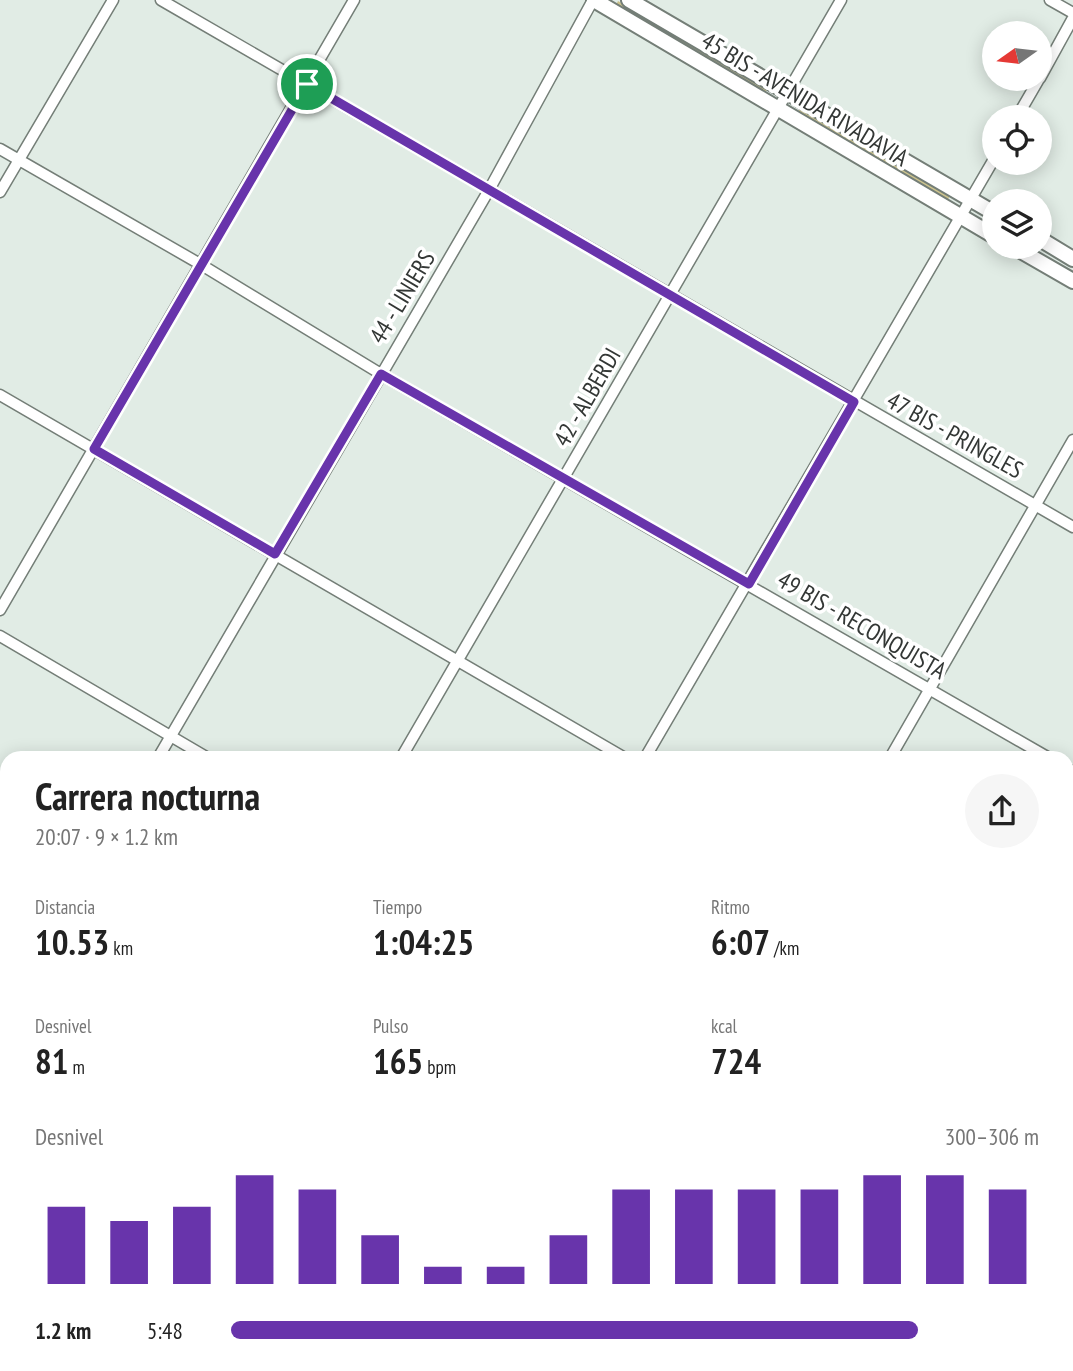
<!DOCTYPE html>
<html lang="es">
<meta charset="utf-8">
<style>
:root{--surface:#fff;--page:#f6f6f6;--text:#222;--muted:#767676;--accent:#6834ab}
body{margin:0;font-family:"PT Sans Narrow",sans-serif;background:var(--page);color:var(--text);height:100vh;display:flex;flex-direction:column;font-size:26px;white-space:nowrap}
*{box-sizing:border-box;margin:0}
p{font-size:23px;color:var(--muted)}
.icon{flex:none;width:38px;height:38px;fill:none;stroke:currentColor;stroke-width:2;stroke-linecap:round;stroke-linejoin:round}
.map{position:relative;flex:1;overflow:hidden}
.side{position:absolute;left:0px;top:751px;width:1074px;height:621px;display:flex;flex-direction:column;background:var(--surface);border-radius:21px 21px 0 0;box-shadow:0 4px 18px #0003}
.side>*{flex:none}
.needle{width:46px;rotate:256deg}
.buttons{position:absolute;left:982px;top:21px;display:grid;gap:14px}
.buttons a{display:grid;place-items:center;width:70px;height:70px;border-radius:50%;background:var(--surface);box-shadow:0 4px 18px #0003;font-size:35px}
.pin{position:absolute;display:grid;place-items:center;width:60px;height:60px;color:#fff;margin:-30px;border:4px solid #fff;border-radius:50%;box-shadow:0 2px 7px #0007}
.round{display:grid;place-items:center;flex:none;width:74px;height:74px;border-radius:37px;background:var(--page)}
.head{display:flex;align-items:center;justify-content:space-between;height:119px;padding:0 35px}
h1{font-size:38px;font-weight:800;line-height:52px}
.metrics{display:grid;grid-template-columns:repeat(3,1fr);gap:10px;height:119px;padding:7px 35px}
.metrics div{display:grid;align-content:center}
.metrics b{font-size:35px;font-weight:800}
.metrics small{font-size:19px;font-weight:400}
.metrics p{font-size:19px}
.chart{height:196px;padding:14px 35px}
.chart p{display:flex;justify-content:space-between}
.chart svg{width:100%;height:126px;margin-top:7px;stroke:var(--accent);stroke-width:6}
ul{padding:0 35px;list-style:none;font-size:23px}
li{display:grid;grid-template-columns:112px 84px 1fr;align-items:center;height:52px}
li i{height:18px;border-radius:9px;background:var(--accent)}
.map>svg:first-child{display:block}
.green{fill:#ccc38d}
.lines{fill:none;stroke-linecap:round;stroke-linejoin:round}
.minor-casing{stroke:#747e77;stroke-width:13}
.secondary-casing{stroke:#747e77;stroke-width:18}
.minor{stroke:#fff;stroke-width:10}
.secondary{stroke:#fff;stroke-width:14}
.route-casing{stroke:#fff;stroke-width:14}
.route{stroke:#6834ab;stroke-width:9}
.labels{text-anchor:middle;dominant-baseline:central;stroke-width:7;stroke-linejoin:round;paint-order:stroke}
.street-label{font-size:24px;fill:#333735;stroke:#fff}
</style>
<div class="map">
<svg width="1073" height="1371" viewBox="0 0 1073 1371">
<rect width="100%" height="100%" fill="#e1ece5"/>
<path class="green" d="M618,1L767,89L765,94L616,5Z
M800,108L950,195L948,200L798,112Z
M1068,1033L1073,1036V1247L1068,1244Z"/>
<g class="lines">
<defs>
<path id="minor" d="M161,0L1073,527
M1050,0L1073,13
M1040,78L1073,18
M1017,117L1039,79
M0,149L200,264L381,374L1049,758
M0,192L113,0
M0,395L625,758
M0,610L354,0
M0,636L208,758
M158,758L489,190L593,0
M401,758L841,0
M645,758L994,159
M890,758L1073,440
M1068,769L1073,772
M0,880L7,884
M1068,1016L1073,1019
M0,1025L7,1013
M0,1125L7,1129
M1068,1261L1073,1264
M412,1365L422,1371
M827,1365L838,1371
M0,1367L7,1371
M42,1371L45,1365
M289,1371L292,1365
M532,1371L536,1365"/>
<path id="secondary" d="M594,0L994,236
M629,0L994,213
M1040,239L1073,259
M1014,247L1073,281
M1068,929L1073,919
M807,1371L810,1365"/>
</defs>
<use href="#minor" class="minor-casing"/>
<use href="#secondary" class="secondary-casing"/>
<use href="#minor" class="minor"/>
<use href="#secondary" class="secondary"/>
</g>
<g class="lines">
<defs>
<path id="route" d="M307,84L854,402L749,584L381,374L275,554L94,449Z"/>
</defs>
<use href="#route" class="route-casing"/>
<use href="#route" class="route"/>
</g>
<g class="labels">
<g class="street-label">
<text transform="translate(805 99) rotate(31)">45 BIS - AVENIDA RIVADAVIA</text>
<text transform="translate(402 297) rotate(-59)">44 - LINIERS</text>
<text transform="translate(587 397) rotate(-60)">42 - ALBERDI</text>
<text transform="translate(955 435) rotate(29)">47 BIS - PRINGLES</text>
<text transform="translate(862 625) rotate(30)">49 BIS - RECONQUISTA</text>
</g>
</g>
</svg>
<div class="buttons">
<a><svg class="needle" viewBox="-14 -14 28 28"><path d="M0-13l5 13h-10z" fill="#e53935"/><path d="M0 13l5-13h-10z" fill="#767676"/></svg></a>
<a><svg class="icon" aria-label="locate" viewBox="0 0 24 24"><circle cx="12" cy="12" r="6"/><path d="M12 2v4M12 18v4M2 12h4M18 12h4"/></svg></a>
<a><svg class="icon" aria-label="layers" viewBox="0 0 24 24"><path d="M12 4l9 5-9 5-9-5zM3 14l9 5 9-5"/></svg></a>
</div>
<div class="pin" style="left:307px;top:84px;background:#1e9e55"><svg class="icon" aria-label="arrive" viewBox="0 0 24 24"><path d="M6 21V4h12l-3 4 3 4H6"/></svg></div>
<section class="side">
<div class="head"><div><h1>Carrera nocturna</h1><p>20:07 · 9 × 1.2 km</p></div><a class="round"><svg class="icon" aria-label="share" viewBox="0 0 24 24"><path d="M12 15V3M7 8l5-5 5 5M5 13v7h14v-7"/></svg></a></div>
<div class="metrics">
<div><p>Distancia</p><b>10.53<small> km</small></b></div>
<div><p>Tiempo</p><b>1:04:25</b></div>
<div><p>Ritmo</p><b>6:07<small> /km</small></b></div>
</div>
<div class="metrics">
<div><p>Desnivel</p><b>81<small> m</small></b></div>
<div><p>Pulso</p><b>165<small> bpm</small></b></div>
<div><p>kcal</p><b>724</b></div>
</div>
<div class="chart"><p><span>Desnivel</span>300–306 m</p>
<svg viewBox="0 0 160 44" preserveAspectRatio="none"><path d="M5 44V17M15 44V22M25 44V17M35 44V6M45 44V11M55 44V27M65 44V38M75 44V38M85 44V27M95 44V11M105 44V11M115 44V11M125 44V11M135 44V6M145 44V6M155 44V11"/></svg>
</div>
<ul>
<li><b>1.2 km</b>5:48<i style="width:85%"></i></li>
</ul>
</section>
</div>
